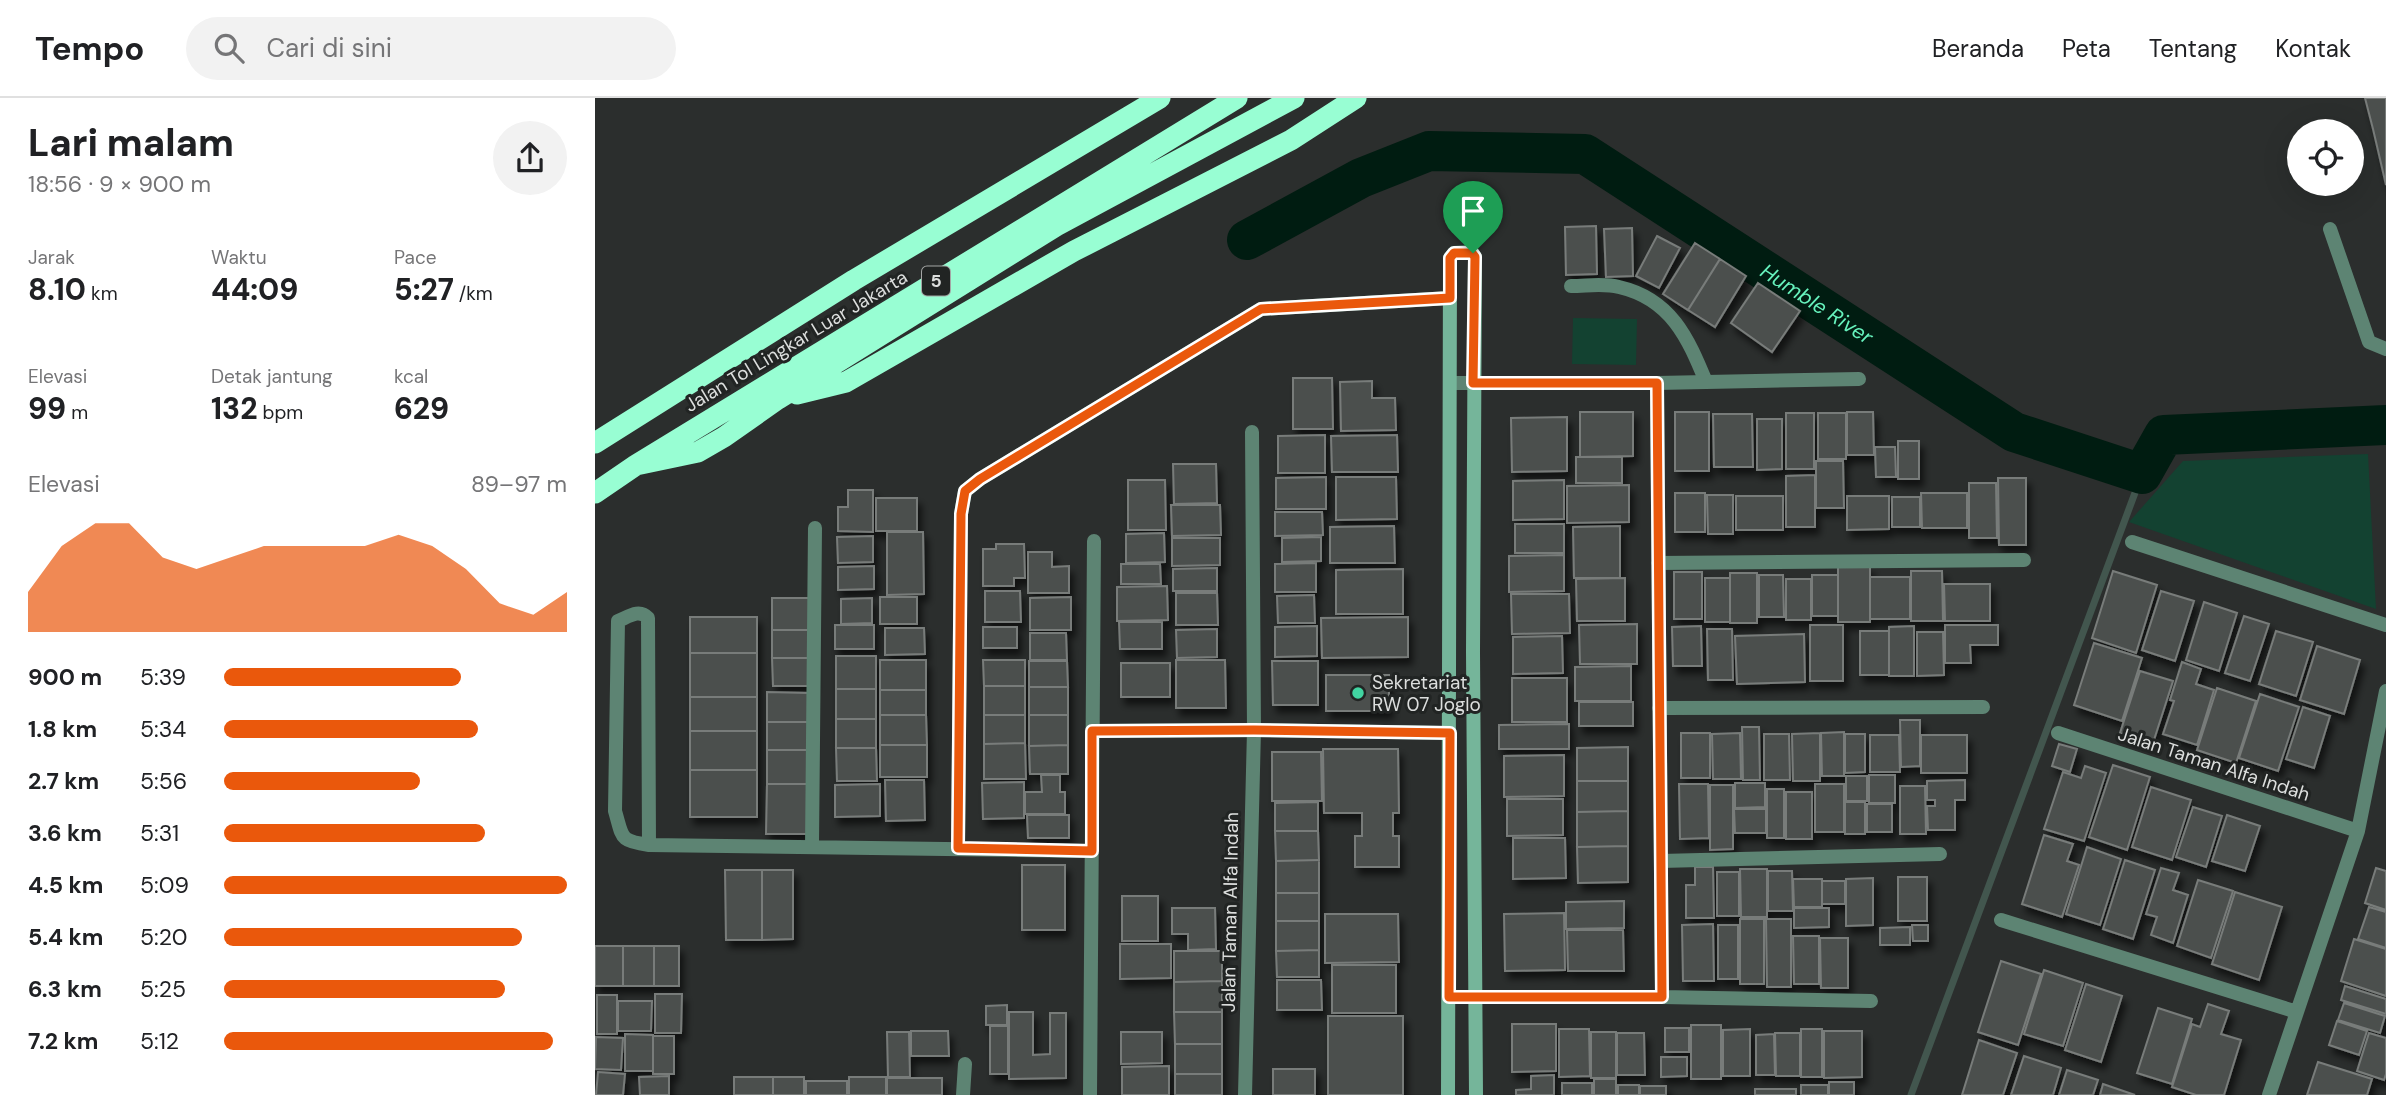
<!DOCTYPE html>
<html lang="id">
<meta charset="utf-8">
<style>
:root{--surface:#fff;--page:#f2f2f2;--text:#202124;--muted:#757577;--line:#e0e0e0;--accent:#ea580c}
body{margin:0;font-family:"DM Sans",sans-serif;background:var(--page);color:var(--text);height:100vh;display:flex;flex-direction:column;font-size:26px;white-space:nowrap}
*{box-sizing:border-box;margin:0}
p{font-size:23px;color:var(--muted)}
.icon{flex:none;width:38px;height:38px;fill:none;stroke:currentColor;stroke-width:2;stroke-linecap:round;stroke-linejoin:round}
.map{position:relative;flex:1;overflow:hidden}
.panel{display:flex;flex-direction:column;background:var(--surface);width:595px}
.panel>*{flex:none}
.tools{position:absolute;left:1692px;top:21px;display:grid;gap:14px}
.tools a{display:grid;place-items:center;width:77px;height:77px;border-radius:50%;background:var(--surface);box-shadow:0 7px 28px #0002;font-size:35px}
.pin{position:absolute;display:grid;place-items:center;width:60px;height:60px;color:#fff;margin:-72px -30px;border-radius:50% 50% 50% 0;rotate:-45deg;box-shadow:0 0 7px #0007}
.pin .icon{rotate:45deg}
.round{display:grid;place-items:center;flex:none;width:74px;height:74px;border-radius:37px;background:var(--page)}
.overview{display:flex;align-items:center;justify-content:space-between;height:119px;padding:0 28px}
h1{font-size:38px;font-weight:800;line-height:52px}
.figures{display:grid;grid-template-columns:repeat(3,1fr);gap:10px;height:119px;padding:7px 28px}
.figures div{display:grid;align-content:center}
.figures b{font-size:30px;font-weight:800}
.figures small{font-size:19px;font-weight:400}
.figures p{font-size:19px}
.chart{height:196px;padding:14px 28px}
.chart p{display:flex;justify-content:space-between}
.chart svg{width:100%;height:126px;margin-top:7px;fill:var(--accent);opacity:.7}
ul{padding:0 28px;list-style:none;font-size:23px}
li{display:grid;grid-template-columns:112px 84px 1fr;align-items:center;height:52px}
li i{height:18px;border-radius:9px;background:var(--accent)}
header{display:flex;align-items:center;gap:42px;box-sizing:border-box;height:98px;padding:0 35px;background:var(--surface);border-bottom:2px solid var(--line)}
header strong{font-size:33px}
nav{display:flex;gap:38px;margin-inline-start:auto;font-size:24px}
.search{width:490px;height:63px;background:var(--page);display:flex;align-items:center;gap:18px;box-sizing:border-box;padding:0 24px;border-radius:38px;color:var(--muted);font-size:26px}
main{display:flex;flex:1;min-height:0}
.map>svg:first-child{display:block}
.green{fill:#134231}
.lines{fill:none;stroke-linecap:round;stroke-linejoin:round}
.stream{stroke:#42564e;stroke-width:7}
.river{stroke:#001c11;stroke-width:40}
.building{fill:#4c4f4e;stroke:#787c7a;stroke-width:2;filter:url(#shadow)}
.street{stroke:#5d8473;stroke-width:14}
.secondary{stroke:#75b59a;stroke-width:14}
.highway{stroke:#98fed3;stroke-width:21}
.route-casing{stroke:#fff;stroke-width:14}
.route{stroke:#ea580c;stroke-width:9}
.poi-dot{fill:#41d4a1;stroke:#212423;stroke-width:2.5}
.labels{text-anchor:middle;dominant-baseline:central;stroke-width:6;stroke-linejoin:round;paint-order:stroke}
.shield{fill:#212423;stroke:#a4a6a5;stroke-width:2}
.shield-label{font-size:18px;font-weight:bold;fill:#dcdedd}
.street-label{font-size:19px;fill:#dcdedd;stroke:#212423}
.poi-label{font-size:19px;fill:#dcdedd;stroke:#212423;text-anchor:start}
.water-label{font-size:21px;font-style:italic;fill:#66f2bd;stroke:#212423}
</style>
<header>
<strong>Tempo</strong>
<div class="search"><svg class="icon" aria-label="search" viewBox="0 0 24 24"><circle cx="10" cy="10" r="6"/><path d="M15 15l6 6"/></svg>Cari di sini</div>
<nav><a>Beranda</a><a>Peta</a><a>Tentang</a><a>Kontak</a></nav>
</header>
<main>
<section class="panel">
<div class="overview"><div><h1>Lari malam</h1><p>18:56 · 9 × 900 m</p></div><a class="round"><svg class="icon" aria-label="share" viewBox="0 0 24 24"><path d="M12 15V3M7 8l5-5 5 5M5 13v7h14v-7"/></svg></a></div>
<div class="figures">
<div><p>Jarak</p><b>8.10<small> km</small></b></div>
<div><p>Waktu</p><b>44:09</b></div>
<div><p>Pace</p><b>5:27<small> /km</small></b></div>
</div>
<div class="figures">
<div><p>Elevasi</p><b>99<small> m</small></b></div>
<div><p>Detak jantung</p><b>132<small> bpm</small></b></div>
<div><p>kcal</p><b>629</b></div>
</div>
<div class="chart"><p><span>Elevasi</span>89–97 m</p>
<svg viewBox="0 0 160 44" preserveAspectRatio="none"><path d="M0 44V30L10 14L20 6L30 6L40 18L50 22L60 18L70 14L80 14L90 14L100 14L110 10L120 14L130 22L140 34L150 38L160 30V44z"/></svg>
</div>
<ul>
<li><b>900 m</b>5:39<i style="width:69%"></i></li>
<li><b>1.8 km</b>5:34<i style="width:74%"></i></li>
<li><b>2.7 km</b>5:56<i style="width:57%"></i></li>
<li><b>3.6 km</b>5:31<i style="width:76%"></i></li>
<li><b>4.5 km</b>5:09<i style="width:100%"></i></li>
<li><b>5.4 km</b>5:20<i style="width:87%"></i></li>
<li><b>6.3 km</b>5:25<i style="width:82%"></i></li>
<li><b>7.2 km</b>5:12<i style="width:96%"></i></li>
</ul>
</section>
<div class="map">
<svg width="1791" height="997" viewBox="0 0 1791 997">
<defs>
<filter id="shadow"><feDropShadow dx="4" dy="7" stdDeviation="3.5" flood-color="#0009"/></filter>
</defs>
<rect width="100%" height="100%" fill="#2b2e2d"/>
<path class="green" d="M978,220L1042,221L1041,267L977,266Z
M1773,356L1781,511L1534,424L1588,363Z"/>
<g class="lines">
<path class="stream" d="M1316,997L1547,376"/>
<path class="river" id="s1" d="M652,142L766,80L834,53L990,56L1419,334L1547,376L1569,337L1791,327"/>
</g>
<path class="building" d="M1770,0H1791V87L1778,31Z
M1001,128L1002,176L971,177L970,129Z
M1037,130L1038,178L1011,179L1009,131Z
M1062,138L1085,150L1064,190L1041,178Z
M1100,145L1125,161L1093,212L1068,196Z
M1125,161L1151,178L1120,229L1093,212Z
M1163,185L1205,213L1177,254L1136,225Z
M698,280H737L738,331H698Z
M777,283V300H800L801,332L746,333L745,284Z
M985,314H1038V358L985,359Z
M1080,314H1114V373H1080Z
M1252,314H1278L1279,357H1252Z
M1191,315H1219V371H1191Z
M1223,315H1251V361H1223Z
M1118,316H1157L1158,369H1119Z
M972,319V373L917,374L916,320Z
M1162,321H1187V371L1162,372Z
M730,337V375H683V338Z
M802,337L803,374H737L736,338Z
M1303,343H1324V381H1303Z
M1280,349H1300L1301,379H1281Z
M981,359H1027V385H981Z
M1221,363H1248L1249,410H1221Z
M578,366H621L622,405L579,406Z
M1220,377V429H1191V378Z
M731,379V411H681V380Z
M741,379H801L802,421L741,422Z
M1403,380H1431V447H1404Z
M533,382H570L571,432H533Z
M969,382V421L918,422V383Z
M1374,385H1401L1402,440H1374Z
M1034,387V424L972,425V388Z
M253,392H278V434L243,433V409H253Z
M1080,395H1110V434H1080Z
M1326,395H1372V430H1327Z
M1112,397H1138V436H1113Z
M1141,398H1188V432H1141Z
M1252,398H1294V431L1252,432Z
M1297,399H1325V429H1297Z
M281,400H322V433H281Z
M576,407H625L626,437L577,438Z
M680,414H727L728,437L680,438Z
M920,426H969V455H920Z
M799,428L800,465H735V429Z
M1025,428V480H979L978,429Z
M292,434H328L329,496L292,497Z
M569,435L570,464L531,465V436Z
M278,438V464L243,465L242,439Z
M726,439V463L687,464V440Z
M577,440H625V467L577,468Z
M401,446H429L430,480H419V488H388V451H401Z
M433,454H457V469L474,468V495H433Z
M969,457V493L914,494V458Z
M721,465V494H680V466Z
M526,466H565L566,486H526Z
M279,468V491L243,492V469Z
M1243,469H1275V524H1243Z
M622,470V493H578V471Z
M808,471V516H741V472Z
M1316,473H1347L1348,523H1316Z
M1518,473L1562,487L1541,555L1497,540Z
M1079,474H1107V521H1079Z
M1135,475H1162V525H1135Z
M1164,477H1188L1189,519H1164Z
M1217,477H1243V518H1217Z
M1275,479H1315V521H1275Z
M1030,480V523H982L981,481Z
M1110,480H1135V524H1110Z
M1191,481H1216V522H1191Z
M1349,486H1395V523H1350Z
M572,488L573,522L522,523V489Z
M390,493H425L426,524H390Z
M1566,493L1599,503L1580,563L1547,552Z
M581,495H622L623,527H581Z
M916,496H974L975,535L917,536Z
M719,497L720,525H683L682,498Z
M285,499H322V526H285Z
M476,499V532H435V500Z
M177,500H216V532H177Z
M277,500V525L246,526V501Z
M1609,504L1642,515L1624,573L1591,562Z
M1649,518L1674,526L1655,583L1630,575Z
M95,519H162V555H95Z
M813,519V559L727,560L726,520Z
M524,524H567V551H525Z
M1042,526V566H985L984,527Z
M240,527H279V551H240Z
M1215,527H1248V583H1215Z
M1350,527H1403V547H1375L1376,565H1350Z
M722,528V558L680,559V529Z
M1106,528L1107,568H1078L1077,529Z
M1319,528V578H1294V529Z
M388,529H422V550H388Z
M290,530H329L330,556L290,557Z
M622,531V559L582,560L581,532Z
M1112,531H1137L1138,582H1113Z
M177,532H216V560H177Z
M1265,533H1294V577H1265Z
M1681,533L1718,544L1701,598L1664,586Z
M1322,534H1348L1349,577L1322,578Z
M435,535H471L472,562H435Z
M1209,536L1210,584L1142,586L1140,538Z
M967,538L968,575L918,576V539Z
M1499,545L1547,560L1527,623L1479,607Z
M1722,548L1765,562L1749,616L1705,602Z
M95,555H162V599H95Z
M241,558H281V591H241Z
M177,560H216V588H178Z
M285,562H331V592H285Z
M388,562H430V588H389Z
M581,562H630L631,610H581Z
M434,563H472L473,589H434Z
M677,563H723V607H678Z
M1587,564L1606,571L1601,586L1619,592L1602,647L1568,636L1579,603L1575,602Z
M526,565H575V599H526Z
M1036,568V603H980V569Z
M1545,573L1578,583L1558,645L1525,635Z
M731,577H794V613H731Z
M917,580H972V624H917Z
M389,588H430V617H389Z
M434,589H473V617H434Z
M1622,590L1661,603L1641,665L1602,652Z
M241,591H281V621H241Z
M285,592H331V617H285Z
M172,594L214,595V624H172Z
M1665,596L1704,609L1683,673L1644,660Z
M95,599H162V633H95Z
M984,604H1038V628H984Z
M1708,609L1735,618L1719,670L1691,661Z
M285,617H331L332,647H285Z
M389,617H430V645L389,646Z
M434,617H473V647L434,648Z
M241,621H281V650H241Z
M1305,622H1325V668L1306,669Z
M172,624H214V652H172Z
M974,626V651H904V627Z
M1147,629H1164L1165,682H1148Z
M95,633H162V672H95Z
M1249,634V678H1227L1226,635Z
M1086,635H1115V680H1086Z
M1145,635L1146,681H1118L1117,636Z
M1225,635V683H1198L1197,636Z
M1169,636H1194L1195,682H1169Z
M1250,636H1270V674L1250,675Z
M1275,637H1304L1305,674H1275Z
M1326,637H1372V675H1326Z
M430,645L431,681H389V646Z
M1464,646L1482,651L1475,674L1457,668Z
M285,647H332V679H285Z
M473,647V676H435L434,648Z
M1033,649V683H982V650Z
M241,650H281L282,683H242Z
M728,651H803L804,715H798V738H804V769H760V738H767V715H729Z
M172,652H214L213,686H172Z
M677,654H726L727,703H677Z
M969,657V698L909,699V658Z
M1518,667L1555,679L1532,752L1494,739Z
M1490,668L1511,675L1489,743L1449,731L1468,674L1486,680Z
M95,672H162V719H95Z
M446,677H465V694H470V716H430V694H447Z
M1274,677H1300V705H1274Z
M1251,678H1272V703H1251Z
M290,682H329L330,722L291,723Z
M1370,682V702H1360V732H1333L1332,708H1340V702H1332V683Z
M982,683H1033V713L982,714Z
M429,684V720L388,721L387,685Z
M1140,685H1170V709L1140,710Z
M172,686H213V736H171Z
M285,686V718L240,719V687Z
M1084,686H1113L1114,740L1085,741Z
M1220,686H1249V734H1220Z
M1115,687H1138V751L1115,752Z
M1305,688H1330L1331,736H1305Z
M1556,689L1596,702L1577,762L1537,749Z
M1172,691H1189V740H1172Z
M1191,694H1217V741H1191Z
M912,701H968V737L912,738Z
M723,704V733H680V705Z
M1250,704H1270V736H1250Z
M1272,706H1297V734H1272Z
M1598,709L1627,718L1611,769L1581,759Z
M1139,711H1171V735H1140Z
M1033,713V748L982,749V714Z
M432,717H474V740H433Z
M1632,717L1665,728L1650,773L1617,763Z
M680,733H723L724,762L681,763Z
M1449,737L1478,746L1472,763L1484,767L1467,819L1427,806Z
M918,740H970L971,780L918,781Z
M1033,748V784L983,785L982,749Z
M1492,749L1526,761L1505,827L1471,816Z
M724,762V795H681V763Z
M1530,762L1560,772L1538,841L1508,831Z
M427,767H470V832H427Z
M1100,769H1118L1119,820H1091V787H1100Z
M1566,770L1584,775L1578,792L1593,797L1578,845L1556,837L1562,819L1551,816Z
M1781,770L1791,773V812L1770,805Z
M1145,771H1172V819H1146Z
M130,772H167V842H131Z
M167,772H198V841L167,842Z
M1173,773H1197L1198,813H1173Z
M1122,774H1144V818H1122Z
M1303,779H1332V823H1303Z
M1278,780V827L1251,828V781Z
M1198,781H1227V809H1199Z
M1603,782L1638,793L1616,860L1582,848Z
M1227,783H1250V806H1227Z
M1640,794L1687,809L1664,882L1617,866Z
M681,795H724V823H681Z
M527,798H563V843H527Z
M1029,803V830L971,831V804Z
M1774,809L1791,814V850L1763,841Z
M577,810H620L621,851L593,852V836H577Z
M1199,810H1234V829L1199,830Z
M969,815L970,872L910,873L909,816Z
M730,816H803L804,864L730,865Z
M1145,821H1169V886H1145Z
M1171,821H1196V889H1172Z
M681,823H724V852L681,853Z
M1118,826L1119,883H1088L1087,827Z
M1123,827H1143V881H1123Z
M1317,827H1333V843H1318Z
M1315,829V847H1285V830Z
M972,832H1028L1029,873H973Z
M1198,838H1224V886H1199Z
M1225,840H1253V890H1226Z
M1759,841L1791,851V898L1746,883Z
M525,846H576V880L525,881Z
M0,848H28V888H0Z
M28,848H59V888H28Z
M59,848H84V888H59Z
M724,852V879H682L681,853Z
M579,853H627V883L579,884Z
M1406,863L1446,876L1423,947L1383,934Z
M737,867H801V915H737Z
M1449,872L1488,885L1468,948L1429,936Z
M682,882H726L727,912H682Z
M627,883V914H579V884Z
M1491,886L1527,898L1506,964L1470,952Z
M1750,888L1791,901V916L1746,902Z
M60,896H87L86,935H60Z
M2,897H22V936H2Z
M23,903H57L56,933H23Z
M1749,905L1790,918L1785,935L1743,922Z
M1613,906L1634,913L1626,936L1646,942L1629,997H1601L1577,989L1597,926L1605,929Z
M412,907V927H391V908Z
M1563,910L1597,921L1577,986L1542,975Z
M414,914H438V957L455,956V915H471V980L414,981Z
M579,914H627V946H580Z
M733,918H808V997H733Z
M1742,923L1772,933L1764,957L1734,947Z
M917,926H961V973L917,974Z
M1096,927H1126V981H1096Z
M395,928H413V976H395Z
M1070,930H1094V954H1070Z
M964,931H994L995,978L964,979Z
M1155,931V978H1128V932Z
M1206,931H1227V979H1206Z
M316,933H353L354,958H316Z
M1229,933H1267V979L1229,980Z
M292,934H314L315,979H293Z
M526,934H567V965L526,966Z
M996,934H1021V980H996Z
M1022,935H1049L1050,977H1022Z
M1180,935H1205V978H1181Z
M1774,935L1791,940V976L1789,982L1762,973Z
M30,936L58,937V973H30Z
M1179,936L1180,977H1161V937Z
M58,938H79V976H58Z
M1,939L28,940L26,972L0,971Z
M1384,942L1422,955L1408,997H1367Z
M580,946H627V976H580Z
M1429,958L1466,970L1458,997H1416Z
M1066,959H1092V978L1066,979Z
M1723,964L1777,981L1772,997H1712Z
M574,968V997H527V969Z
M678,971H720V997H678Z
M1472,972L1503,982L1498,997H1464Z
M3,974L30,976L28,997H1Z
M580,976H627V997H580Z
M959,977V997H921V992L936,991V978Z
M74,978V997H45L44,979Z
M139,979H178V997H139Z
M178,979H209V997H178Z
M254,979H291V997H254Z
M292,980H347V997H292Z
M999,981H1021V997H999Z
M211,983H252V997H211Z
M1234,984H1259V997H1234Z
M967,985H997V997H967Z
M1508,986L1540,997H1505Z
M1023,987H1044V997H1023Z
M1206,987H1233V997H1206Z
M1045,988H1071V997H1045Z
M1160,991H1201V997H1160Z"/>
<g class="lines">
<path class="street" d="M1735,131L1774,244L1791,251
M976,188C992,188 1009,185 1024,189C1076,201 1093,240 1111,284
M855,285H1062L1264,281
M1062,285L1067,899
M1537,444L1791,527
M1063,465L1429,462
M1064,610L1388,609
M497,633L659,632L855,635
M1463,635L1763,733
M54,747L53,520C44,510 33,519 23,523L20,713C28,740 24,743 54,747L497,753
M217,749L220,430
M363,750L366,416L370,393L385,381L666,211L855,200
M1066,763L1345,756
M1406,822L1702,914
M854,899H1067L1276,903
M368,997L370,966
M495,997L499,443
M650,997L659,632L657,334
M1674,997L1763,733L1791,593"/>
<path class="secondary" d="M853,997L855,160L859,155L877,154L880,159L878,554L881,997"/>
<path class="highway" d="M202,296L251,284L479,153L696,42L761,0
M0,345L259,182L565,0
M41,367L103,354L129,339L183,301L461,128L699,0
M0,395L41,367L642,0"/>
</g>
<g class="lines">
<defs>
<path id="route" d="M859,155H877L880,159L878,285H1062L1067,899H854L855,635L659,632L497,633V753L363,750L366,416L370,393L385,381L666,211L855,200V160Z"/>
</defs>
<use href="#route" class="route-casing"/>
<use href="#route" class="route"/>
</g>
<circle class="poi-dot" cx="763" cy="595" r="7"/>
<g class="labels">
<rect class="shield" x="327" y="168.5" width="28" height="29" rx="5"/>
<g class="shield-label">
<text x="341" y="183">5</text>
</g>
<g class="street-label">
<text transform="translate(201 243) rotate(-31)">Jalan Tol Lingkar Luar Jakarta</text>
<text transform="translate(1619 666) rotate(18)">Jalan Taman Alfa Indah</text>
<text transform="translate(635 814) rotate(-89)">Jalan Taman Alfa Indah</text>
</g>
<g class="poi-label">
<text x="777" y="584">Sekretariat<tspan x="777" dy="22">RW 07 Joglo</tspan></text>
</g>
<g class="water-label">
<text stroke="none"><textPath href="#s1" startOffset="635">Humble River</textPath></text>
</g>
</g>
</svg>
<div class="tools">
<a><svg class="icon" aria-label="locate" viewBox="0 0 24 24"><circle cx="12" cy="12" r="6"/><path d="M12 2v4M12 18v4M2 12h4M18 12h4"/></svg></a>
</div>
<div class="pin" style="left:878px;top:155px;background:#1e9e55"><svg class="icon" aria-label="arrive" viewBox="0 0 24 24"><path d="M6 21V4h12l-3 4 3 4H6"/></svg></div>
</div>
</main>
